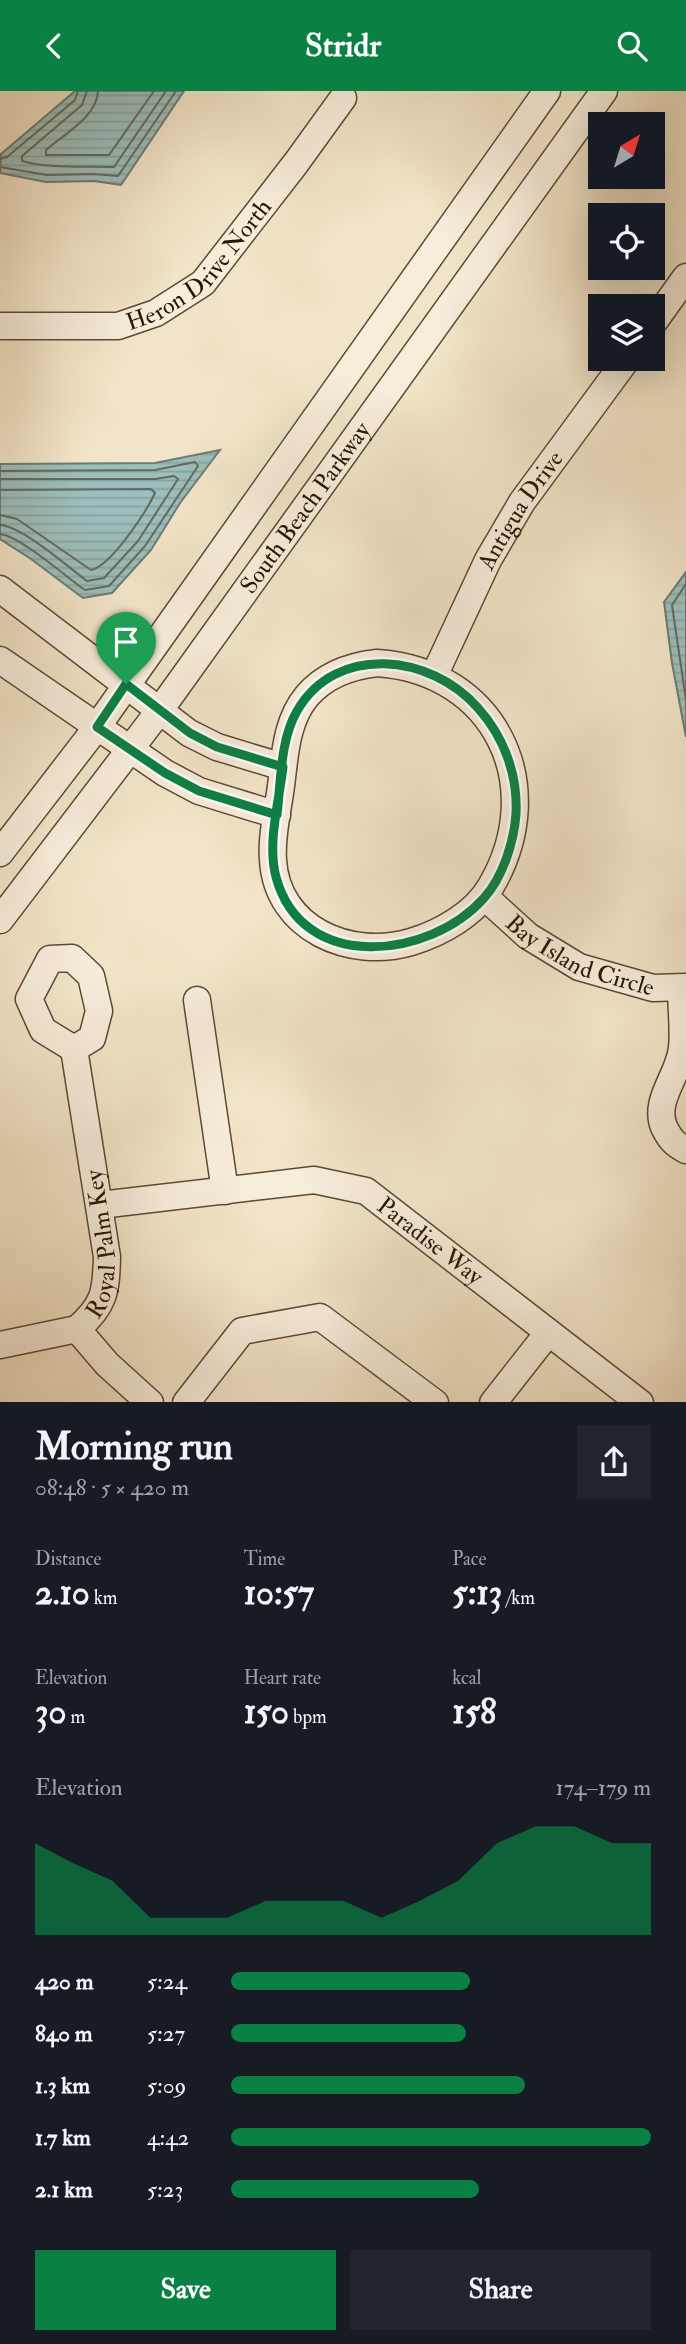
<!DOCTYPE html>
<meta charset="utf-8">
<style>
:root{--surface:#171b24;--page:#20242c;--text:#f1f3f6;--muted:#9ea1a6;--accent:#0b8043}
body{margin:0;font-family:"IM FELL Double Pica",serif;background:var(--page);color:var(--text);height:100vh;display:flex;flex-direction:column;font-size:26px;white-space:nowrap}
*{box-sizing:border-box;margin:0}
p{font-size:23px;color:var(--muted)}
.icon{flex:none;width:38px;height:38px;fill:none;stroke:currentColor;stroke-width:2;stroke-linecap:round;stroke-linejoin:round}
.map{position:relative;height:1311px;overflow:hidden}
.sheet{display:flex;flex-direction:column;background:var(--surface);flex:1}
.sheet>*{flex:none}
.needle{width:46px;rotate:38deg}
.tools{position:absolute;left:588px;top:21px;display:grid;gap:14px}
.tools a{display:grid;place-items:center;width:77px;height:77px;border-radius:0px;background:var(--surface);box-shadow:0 7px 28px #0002;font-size:35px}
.pin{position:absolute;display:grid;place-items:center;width:60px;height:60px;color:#fff;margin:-72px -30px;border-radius:50% 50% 50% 0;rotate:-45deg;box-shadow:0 0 7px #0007}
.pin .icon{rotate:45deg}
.round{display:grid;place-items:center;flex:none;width:74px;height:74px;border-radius:0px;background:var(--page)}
.overview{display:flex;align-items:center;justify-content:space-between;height:119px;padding:0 35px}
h1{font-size:38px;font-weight:700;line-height:52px}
.figures{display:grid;grid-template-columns:repeat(3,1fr);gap:10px;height:119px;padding:7px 35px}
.figures div{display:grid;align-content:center}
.figures b{font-size:35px;font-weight:700}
.figures small{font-size:19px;font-weight:400}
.figures p{font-size:19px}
.chart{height:196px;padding:14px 35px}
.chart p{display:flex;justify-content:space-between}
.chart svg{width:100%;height:126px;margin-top:7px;fill:var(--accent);opacity:.7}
.primary-button{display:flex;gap:14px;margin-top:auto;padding:14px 35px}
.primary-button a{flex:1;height:80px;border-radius:0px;background:var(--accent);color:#fff;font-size:28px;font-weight:700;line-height:80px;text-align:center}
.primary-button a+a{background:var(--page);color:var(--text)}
ul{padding:0 35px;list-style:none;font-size:23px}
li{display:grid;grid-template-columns:112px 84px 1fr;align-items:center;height:52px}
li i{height:18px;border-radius:9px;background:var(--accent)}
header{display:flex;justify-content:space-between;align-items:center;height:91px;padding:0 35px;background:var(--accent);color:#fff;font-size:32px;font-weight:700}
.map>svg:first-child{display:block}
.water{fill:url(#water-rules);stroke:#6e7b71;stroke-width:2}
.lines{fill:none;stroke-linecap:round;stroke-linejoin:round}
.shore{stroke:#636a5e;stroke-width:2}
.minor-casing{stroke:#5c4a32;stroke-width:29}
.minor{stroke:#f7eddb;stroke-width:26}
.route-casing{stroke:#fff;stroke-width:14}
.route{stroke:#0b8043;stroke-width:9}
.labels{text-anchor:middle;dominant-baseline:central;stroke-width:5;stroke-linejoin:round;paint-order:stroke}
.street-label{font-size:24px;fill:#2a1600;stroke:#f7eddb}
</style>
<header><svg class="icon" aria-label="back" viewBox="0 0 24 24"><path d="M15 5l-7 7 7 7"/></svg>Stridr<svg class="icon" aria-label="search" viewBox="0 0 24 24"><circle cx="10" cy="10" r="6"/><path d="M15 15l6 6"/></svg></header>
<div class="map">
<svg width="686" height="1312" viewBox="0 0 686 1312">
<defs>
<pattern id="water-rules" width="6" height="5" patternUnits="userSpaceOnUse" patternTransform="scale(1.75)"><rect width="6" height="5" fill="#9cbebc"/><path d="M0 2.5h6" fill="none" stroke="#87a3a0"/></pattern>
</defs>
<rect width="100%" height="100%" fill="#f2e4c8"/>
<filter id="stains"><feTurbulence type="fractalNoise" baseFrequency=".00286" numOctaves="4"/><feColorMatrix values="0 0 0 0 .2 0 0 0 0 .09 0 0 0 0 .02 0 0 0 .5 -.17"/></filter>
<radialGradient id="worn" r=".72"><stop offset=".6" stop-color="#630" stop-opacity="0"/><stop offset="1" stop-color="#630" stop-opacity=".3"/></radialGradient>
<path class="water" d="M75,0H184L121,94L94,90L46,91L0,82L1,63Z
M220,359L180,412L151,459L112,502L83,507L31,468L0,448V373L155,372Z
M686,481V646L672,572L664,511Z"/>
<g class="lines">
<path class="shore" d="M87,0L82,14L22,65V70C50,78 84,75 114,76L166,0
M98,0C97,26 64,43 46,59V64H109L154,0
M0,68L7,66L75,9L78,0
M0,76L47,84L94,83L118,85L176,0
M0,380L155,379L195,371L198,375L145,455L109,495L85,499C66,486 20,445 0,443
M0,388H155L174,385L178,388L138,450L104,487L87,490C68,476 22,435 0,434
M0,399L151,398L155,402C146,421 111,475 91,479L17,428L0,424
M686,493L672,514L686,609"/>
<defs>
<g id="minor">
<path d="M653,232L686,186"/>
<path id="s1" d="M0,235H118L156,222L203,192L296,72L343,7"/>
<path d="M0,498L189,642L217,656L283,676"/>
<path d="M0,569L165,682L199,700L277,724"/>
<path d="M377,572C495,580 550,694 491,795C475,823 441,842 411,851C350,869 277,838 273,769C271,744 278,719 281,695C285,664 286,630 307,605C325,584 350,575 377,572Z"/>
<path id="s2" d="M434,585L488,469L522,411L627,268"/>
<path d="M0,762L97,636L547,0"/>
<path id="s3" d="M485,806L528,845L579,876L653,897L686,896"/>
<path id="s4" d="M0,829L160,619L604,0"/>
<path d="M72,867L91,885L99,920L92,947L74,958L43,939L29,908L50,868Z"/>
<path d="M681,897C681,916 684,938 682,957C679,985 653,1009 664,1036C670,1048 674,1053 686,1059"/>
<path d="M197,909L225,1100"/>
<path id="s5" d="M100,1114L314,1089L366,1100L640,1312"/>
<path d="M77,1238L107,1273L150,1312"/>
<path id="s6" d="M0,1254L77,1238C105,1214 106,1200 107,1166L74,958"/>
<path d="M186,1312L242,1240L320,1226L435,1312"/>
<path d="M493,1312L548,1242"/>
</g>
</defs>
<use href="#minor" class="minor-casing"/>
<use href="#minor" class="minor"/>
</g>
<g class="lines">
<defs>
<path id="route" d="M126,593L190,642L217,656L283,676C279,711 267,752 276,786C302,883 430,868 484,807C503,786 514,751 516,723C518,684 504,646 478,617C431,563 336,552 297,620C280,649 281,691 277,724L199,700L165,682L97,636L126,593"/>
</defs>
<use href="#route" class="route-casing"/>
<use href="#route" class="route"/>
</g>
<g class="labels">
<g class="street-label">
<text stroke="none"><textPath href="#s1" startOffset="222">Heron Drive North</textPath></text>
<text stroke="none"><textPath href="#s4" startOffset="513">South Beach Parkway</textPath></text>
<text stroke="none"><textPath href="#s2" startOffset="187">Antigua Drive</textPath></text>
<text stroke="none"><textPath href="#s3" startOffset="114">Bay Island Circle</textPath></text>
<text stroke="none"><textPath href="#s5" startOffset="350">Paradise Way</textPath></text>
<text stroke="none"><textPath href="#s6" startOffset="173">Royal Palm Key</textPath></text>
</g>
</g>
<rect width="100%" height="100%" filter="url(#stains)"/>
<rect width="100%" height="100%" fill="url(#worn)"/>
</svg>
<div class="tools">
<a><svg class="needle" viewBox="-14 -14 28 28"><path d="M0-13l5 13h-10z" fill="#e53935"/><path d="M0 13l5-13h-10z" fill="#9ea1a6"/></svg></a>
<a><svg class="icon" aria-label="locate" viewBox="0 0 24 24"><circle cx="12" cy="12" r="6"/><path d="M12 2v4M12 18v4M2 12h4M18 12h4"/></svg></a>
<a><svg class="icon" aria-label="layers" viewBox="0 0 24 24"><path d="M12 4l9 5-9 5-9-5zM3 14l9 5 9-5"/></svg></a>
</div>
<div class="pin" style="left:126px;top:593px;background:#1e9e55"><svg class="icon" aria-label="arrive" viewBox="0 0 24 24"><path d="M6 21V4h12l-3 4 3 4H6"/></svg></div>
</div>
<section class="sheet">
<div class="overview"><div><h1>Morning run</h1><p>08:48 · 5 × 420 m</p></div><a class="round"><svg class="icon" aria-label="share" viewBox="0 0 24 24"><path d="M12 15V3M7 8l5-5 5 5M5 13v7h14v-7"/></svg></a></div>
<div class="figures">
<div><p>Distance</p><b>2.10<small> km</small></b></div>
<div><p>Time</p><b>10:57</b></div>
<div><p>Pace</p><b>5:13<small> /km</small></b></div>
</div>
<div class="figures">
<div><p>Elevation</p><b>30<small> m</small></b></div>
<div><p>Heart rate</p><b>150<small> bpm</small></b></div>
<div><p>kcal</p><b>158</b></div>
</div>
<div class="chart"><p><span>Elevation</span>174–179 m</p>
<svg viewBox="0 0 160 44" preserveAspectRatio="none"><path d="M0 44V12L10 19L20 25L30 38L40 38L50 38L60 32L70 32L80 32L90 38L100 32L110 25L120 12L130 6L140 6L150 12L160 12V44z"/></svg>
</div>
<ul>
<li><b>420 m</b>5:24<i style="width:57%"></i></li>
<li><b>840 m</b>5:27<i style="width:56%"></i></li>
<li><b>1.3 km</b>5:09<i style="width:70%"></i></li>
<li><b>1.7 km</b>4:42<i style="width:100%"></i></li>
<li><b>2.1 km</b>5:23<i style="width:59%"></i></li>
</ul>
<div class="primary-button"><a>Save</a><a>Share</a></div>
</section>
